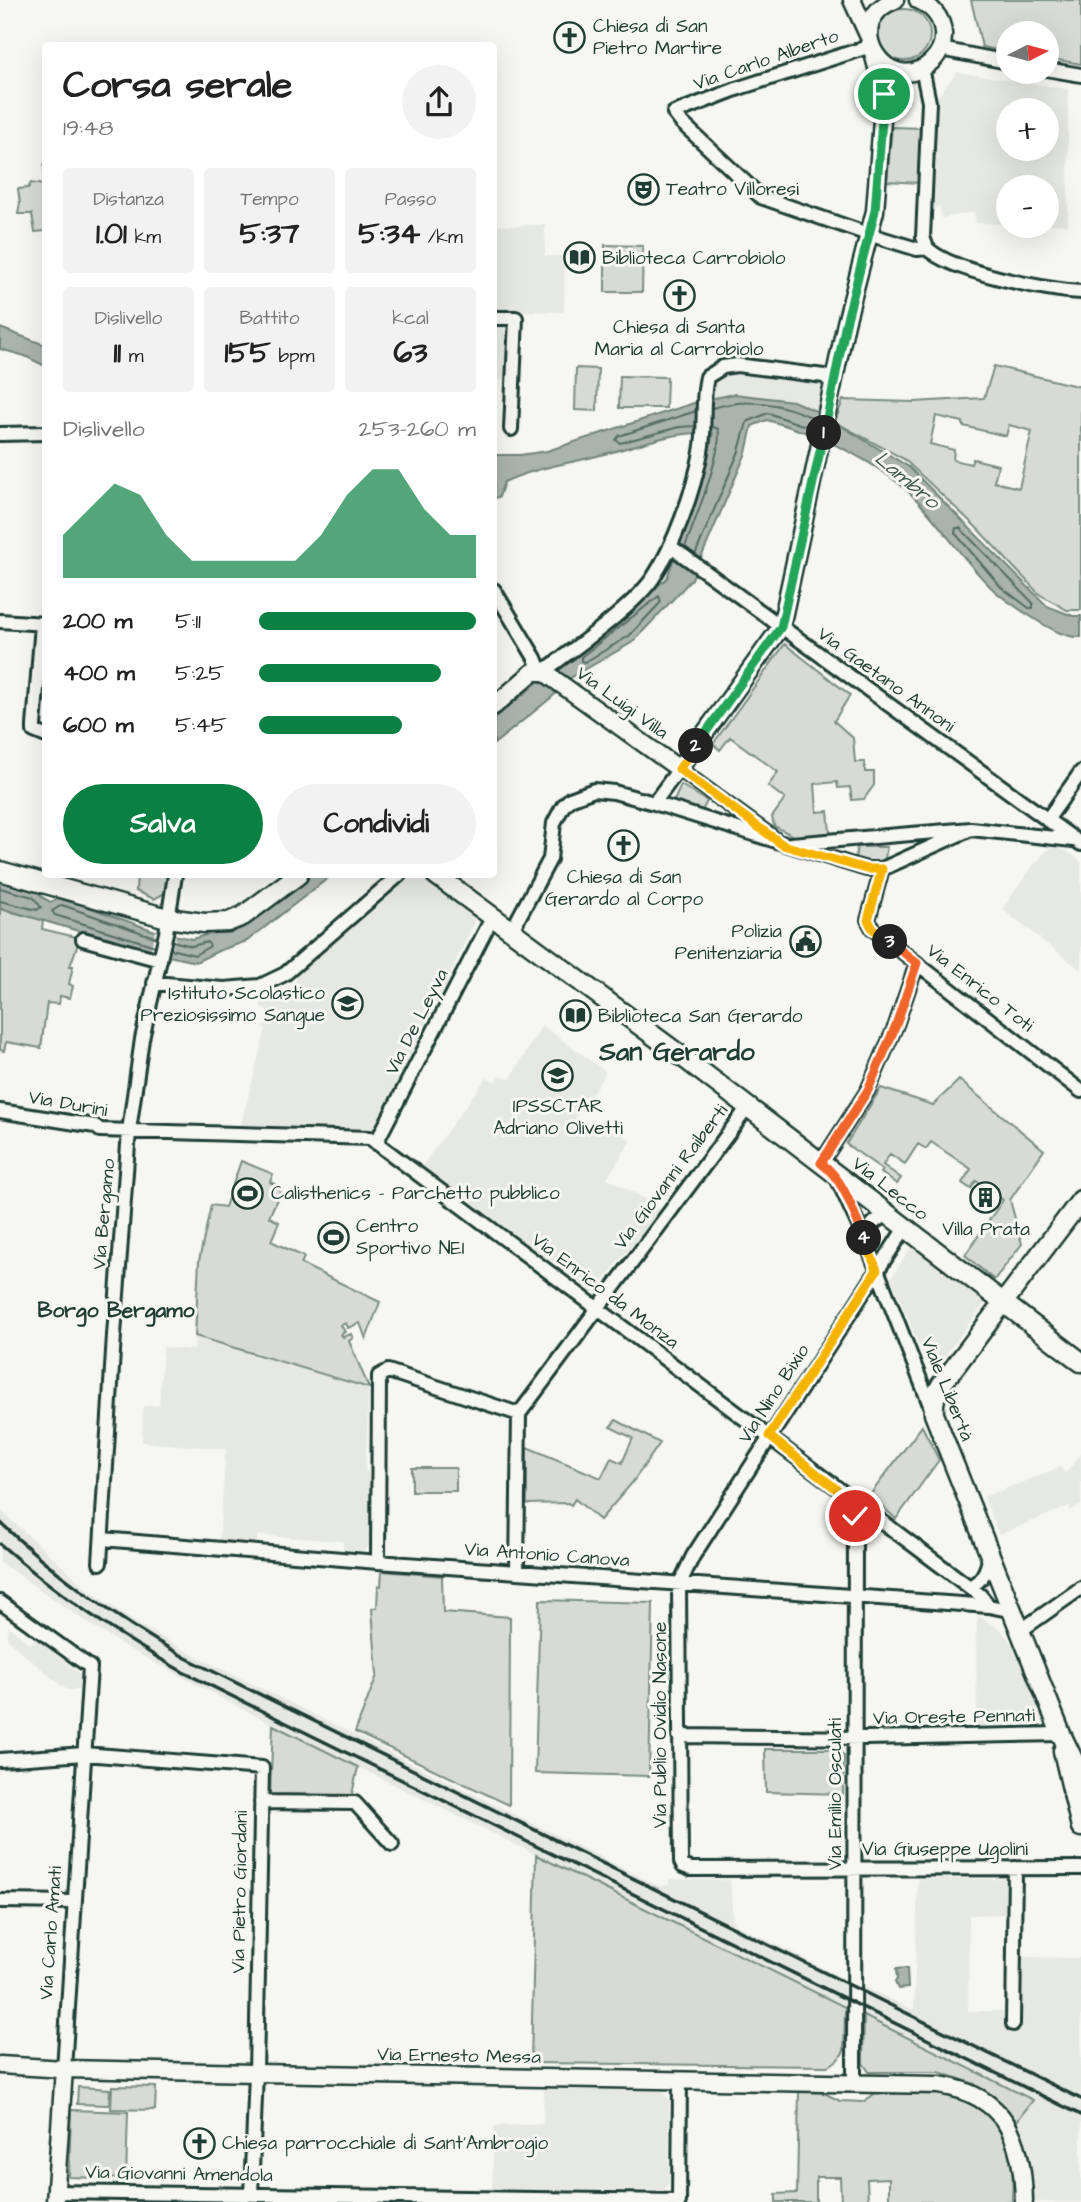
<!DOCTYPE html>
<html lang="it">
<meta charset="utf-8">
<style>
:root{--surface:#fff;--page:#f2f2f2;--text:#222;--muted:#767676;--accent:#0b8043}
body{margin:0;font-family:"Architects Daughter",sans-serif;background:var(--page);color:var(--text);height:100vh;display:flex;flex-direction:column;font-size:26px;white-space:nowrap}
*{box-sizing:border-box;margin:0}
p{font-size:23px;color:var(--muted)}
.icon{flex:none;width:38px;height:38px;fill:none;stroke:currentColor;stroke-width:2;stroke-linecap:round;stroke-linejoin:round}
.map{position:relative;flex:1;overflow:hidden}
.side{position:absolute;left:42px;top:42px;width:455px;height:836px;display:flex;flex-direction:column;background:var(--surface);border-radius:7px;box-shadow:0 7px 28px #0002}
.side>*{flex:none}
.needle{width:46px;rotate:84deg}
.buttons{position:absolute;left:996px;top:21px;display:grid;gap:14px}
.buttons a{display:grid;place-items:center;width:63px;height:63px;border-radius:50%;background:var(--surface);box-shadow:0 7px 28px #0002;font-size:35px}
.pin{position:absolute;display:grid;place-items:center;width:60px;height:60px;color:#fff;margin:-30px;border:4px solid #fff;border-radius:50%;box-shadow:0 2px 7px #0007}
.km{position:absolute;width:35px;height:35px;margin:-18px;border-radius:50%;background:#222;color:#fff;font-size:19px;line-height:35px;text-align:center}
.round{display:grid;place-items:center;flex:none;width:74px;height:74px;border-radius:37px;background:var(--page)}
.headline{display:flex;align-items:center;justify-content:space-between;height:119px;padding:0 21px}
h1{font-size:38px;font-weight:700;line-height:52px}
.stats{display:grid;grid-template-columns:repeat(3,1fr);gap:10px;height:119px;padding:7px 21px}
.stats div{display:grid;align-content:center;border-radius:7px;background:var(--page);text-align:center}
.stats b{font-size:30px;font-weight:700}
.stats small{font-size:19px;font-weight:400}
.stats p{font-size:19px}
.chart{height:196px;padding:14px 21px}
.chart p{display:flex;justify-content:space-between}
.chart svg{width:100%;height:126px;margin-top:7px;fill:var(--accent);opacity:.7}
.button{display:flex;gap:14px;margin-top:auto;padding:14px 21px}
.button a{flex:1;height:80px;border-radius:42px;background:var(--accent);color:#fff;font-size:28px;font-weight:700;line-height:80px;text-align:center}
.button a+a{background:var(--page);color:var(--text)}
ul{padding:0 21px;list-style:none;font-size:23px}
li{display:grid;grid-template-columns:112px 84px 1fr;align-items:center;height:52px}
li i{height:18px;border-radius:9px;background:var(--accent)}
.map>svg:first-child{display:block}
.built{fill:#e6e8e4;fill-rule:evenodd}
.green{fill:#d6dbd6;stroke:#7a8c85;stroke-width:2;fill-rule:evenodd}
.water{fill:#aab3ae;stroke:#72847d;stroke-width:2}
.pier{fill:#f6f6f2}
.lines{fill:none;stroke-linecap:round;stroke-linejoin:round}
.shore{stroke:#576c65;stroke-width:2}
.minor-casing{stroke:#1f3d34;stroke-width:18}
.tertiary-casing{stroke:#1f3d34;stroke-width:21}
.secondary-casing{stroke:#1f3d34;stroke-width:23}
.minor{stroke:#f6f6f2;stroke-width:12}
.tertiary{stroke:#f6f6f2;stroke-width:16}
.secondary{stroke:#f6f6f2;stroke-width:18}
.rail{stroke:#1f3d34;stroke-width:3.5}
.split-1-casing{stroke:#fff;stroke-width:14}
.split-2-casing{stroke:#fff;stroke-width:14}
.split-3-casing{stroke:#fff;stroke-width:14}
.split-4-casing{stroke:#fff;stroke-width:14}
.split-5-casing{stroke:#fff;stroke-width:14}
.split-1{stroke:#22a559;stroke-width:9}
.split-2{stroke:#22a559;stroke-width:9}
.split-3{stroke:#f5b400;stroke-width:9}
.split-4{stroke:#f0652b;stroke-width:9}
.split-5{stroke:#f5b400;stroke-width:9}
.labels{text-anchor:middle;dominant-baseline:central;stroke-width:6;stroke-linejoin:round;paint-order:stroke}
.poi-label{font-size:19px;fill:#1f3d34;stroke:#f6f6f2;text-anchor:start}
.street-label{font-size:19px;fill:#1f3d34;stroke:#f6f6f2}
.water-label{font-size:21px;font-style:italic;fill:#425a52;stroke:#f6f6f2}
.neighbourhood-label{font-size:21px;font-weight:bold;fill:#1f3d34;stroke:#f6f6f2}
.district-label{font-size:26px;font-weight:bold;fill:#1f3d34;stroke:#f6f6f2}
</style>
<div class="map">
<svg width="1081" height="2202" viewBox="0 0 1081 2202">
<rect width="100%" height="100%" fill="#f6f6f2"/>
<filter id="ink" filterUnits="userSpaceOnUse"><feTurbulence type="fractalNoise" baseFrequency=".0143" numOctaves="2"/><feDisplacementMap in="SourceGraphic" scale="14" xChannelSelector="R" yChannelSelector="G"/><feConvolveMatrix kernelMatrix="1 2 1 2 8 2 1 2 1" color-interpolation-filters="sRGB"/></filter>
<g filter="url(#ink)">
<path class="built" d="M957,72L1068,89V225L1047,224L1046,187H1008V224L976,223L974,212L942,218L939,206L929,209L933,103ZM1008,110H1046V149H1008Z
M545,225V256H565L564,312L494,311V226Z
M494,325H505V380L494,379Z
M730,370L811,376L822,388L818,412L786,399L742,394H734L708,401L712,379Z
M1052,845L1073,855L1081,862V970L1002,909L1033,866Z
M410,875H420L477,915L448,979L373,1131L240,1128L266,1028L263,1027L271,1013L260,1006L265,997L277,1002L286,986L292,988L298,973Z
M542,1025L606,1072L575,1119L593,1132L598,1126L608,1131L615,1130L631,1141L607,1178L648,1201L660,1210L594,1292L422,1166L487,1077L496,1082L500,1075L510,1079Z
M913,1245L987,1300L940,1362H926L891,1278Z
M195,1336L369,1388L365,1472H369L370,1545L363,1551L343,1549V1541L257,1535V1546L219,1542L226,1449L142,1442L143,1406L159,1405L163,1347L194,1350Z
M1081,1454V1505L1069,1511L1070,1506L1062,1509L999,1535L984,1497L1061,1467L1065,1474Z
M0,1510L90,1591L138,1624L190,1653L661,1887L669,1884V1879L730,1880L733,1923L846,1980L845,2007L273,1725L129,1649L88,1623L0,1562Z
M978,1616L1001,1630L1018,1651L1043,1717L1036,1725L977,1726L976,1637Z
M8,1626L30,1644L37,1636L48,1648L83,1676L81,1690H67L20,1651L7,1638Z
M918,1879H1005L1006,1914L969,1915L968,2011H1004V2026L1020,2027L1022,1975L1019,1957L1081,1958V2202H1030L1032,2159L1022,2130L1017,2121L1033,2100L864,2016V1987L914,2010Z
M544,2087L662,2091L669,2099V2184L664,2190H492L494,2126L543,2124Z"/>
<path class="green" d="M971,0H1081V64L1047,58L1046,33H1008V52L982,47Z
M878 35a26 26 0 1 1 52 0a26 26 0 1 1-52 0Z
M892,127L922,128L919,183L887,181Z
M44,164H45V231L35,232L32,214H18L20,203L18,189L28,188L31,183L45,185Z
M605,245L643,246L642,292H605Z
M994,366L1081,387V610H1067L1039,594L975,526L904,459L835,422L843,400L914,402L984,398ZM936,416L963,422V426L1006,436L1009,425L1032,431L1019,488L994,482L998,465L973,459L971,464L953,460L954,450L930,444Z
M576,368L598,369L597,411L575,410Z
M620,376L667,377L666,408H619Z
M785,644L850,695L834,721L853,738L855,762H865V772H874V785L864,799L852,800L850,787L838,788L837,782L815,784L817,812L828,811L830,833L801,840L774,826L772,817L785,799L768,786L778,772L730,737L720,750L713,744Z
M681,785L707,801L702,811L673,803Z
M857,847H887L884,864L855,858Z
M137,875H168L165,893L154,899L136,891Z
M0,909L43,920L42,929L80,938L70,966H73L69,984L73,986L70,998L60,996L59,1004L47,1003L41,1048L6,1042L4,1051L0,1050Z
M959,1080L1044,1150L1010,1200L1022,1244L994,1280L965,1255L1003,1200L976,1181L971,1189L962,1183L971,1169L931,1142L926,1149L918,1144L905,1164L890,1154L883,1165L901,1178L897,1184L881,1173L883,1170L846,1144L881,1088L933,1105Z
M241,1161L273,1174L270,1182L282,1188L269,1217L279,1222L271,1241L304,1257L301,1264L380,1302L366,1339L360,1323L348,1328L346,1323L341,1325L345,1332L341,1334L343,1337L351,1334L353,1338L349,1341L369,1388L195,1336L199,1261L211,1205L225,1207Z
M616,1420L660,1443L632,1483L600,1520L575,1499L571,1505L568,1503L527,1504V1447L601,1478L611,1458L622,1463L633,1438L610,1427Z
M922,1426L939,1460L896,1519L870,1495Z
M412,1468H456V1491H412Z
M382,1571L442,1576L443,1612L510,1617L509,1805L355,1732L377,1675L372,1609L377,1607L378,1586H381Z
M540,1600L653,1603L649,1776L535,1773Z
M273,1725L358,1767L351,1799L270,1796Z
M765,1749H838L844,1756L843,1794L766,1792Z
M536,1855L845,2007L844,2051C839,2059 836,2063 827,2066L531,2063Z
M864,2016L1033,2100L1017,2121L975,2084L939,2072H869L863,2063Z
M112,2086L156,2087L155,2110L111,2109Z
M78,2087L110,2089L109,2105L77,2104Z
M880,2090C900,2091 921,2090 940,2093C974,2098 1006,2124 1012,2158C1014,2172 1012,2188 1012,2202H889V2178L867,2179L868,2202H841L840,2177H816V2202H776V2194L797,2193L799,2091L824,2093L840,2101L863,2102Z
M71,2110L128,2112L126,2179L69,2177Z"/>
<path class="water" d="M0,328L45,345V366L25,356L0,349Z
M734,394L793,401L818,412L909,467L1047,606L1073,616H1081V637C1067,638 1053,630 1041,623C1026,614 1011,604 997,593C960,560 936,513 897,482C860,453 811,432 767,420L752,426L746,453L692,579L633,642L572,677L552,697L494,744V719L557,666L624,616L667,578L705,469L713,433C673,430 635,447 597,456C566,464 534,468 504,482L499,497L494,498V455H520L547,451L700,401Z
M306,875H332L247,941L218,951L196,962L150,952L0,908V881L39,891L42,897L51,902L60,897L155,931L192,939L240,925Z
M907,1968L908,1988L898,1989L895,1982L897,1979L896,1969Z"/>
<path class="pier" d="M155,931L176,935L170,957L150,952Z"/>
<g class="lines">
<path class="shore" d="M712,408C749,397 781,403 816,419
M696,426L679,427L620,443L616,440L619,436L696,411
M956,528H960L1033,603V608H1029L1001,587L955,533Z
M685,547C693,525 724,449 718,429L711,426
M695,555L739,451L747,422L768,413L814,429
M659,596L661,602L629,636L585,662L581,661V657Z
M0,888L33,897L41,907L37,910L0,901
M155,946L55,915L52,911L62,905L157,938
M170,949L195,955L210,946L207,942L192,946L172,941"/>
<defs>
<path id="minor" d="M871,46L739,88L674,113L681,122L761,197L868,234L917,249L927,248C949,271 1048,291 1081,292
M940,49L1008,62
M922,68L929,102L923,237L927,248
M1046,69L1081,75
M494,318H516L511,429
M0,434L46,433
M670,546L1081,844
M494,590L535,658L540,671L551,666C581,643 632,608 653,578C674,546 694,490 701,452C706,427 701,402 707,377L723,367L737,365L824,376L834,384
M0,621L46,624
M42,624L34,726V731L46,736
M654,803L679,769L775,839
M1047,820L1081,772
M791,844L971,829L1073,840
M882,869L868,920L873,929L1081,1091
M511,932L550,859L554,823L563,806L570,799L594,790L614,792L654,803L866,869H882L971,829
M83,939L160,960
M154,983L224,989L260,986L285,974L399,875
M0,1111L95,1126L100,1130L370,1138L980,1595L989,1606
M376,1143L492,918
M821,1163L868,1090L896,1025L917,963
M837,1178L865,1239L932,1410
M905,1228L693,1556L679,1585L681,1862L683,1866L691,1869L1081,1868
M865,1239C869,1225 875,1220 889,1214
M102,1539L378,1562L989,1606L1013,1611
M378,1562L379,1376L388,1371L519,1414
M100,1563L114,1335L129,1131L142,1039L166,933L175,875
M517,1572L519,1414L748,1107
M969,1587C983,1581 987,1570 990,1555
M0,1602L90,1667L64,2069
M1020,1631L1081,1588
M679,1736L867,1738L1061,1734
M0,1760L84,1754L262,1768L256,2073L251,2195
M261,1802L355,1803L392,1844
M0,1901L74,1902
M1013,2024L1015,1868
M854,2083L855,1516L858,1506
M55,2192L679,2201
M679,2202L680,2080"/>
<path id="tertiary" d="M852,0L869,37
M895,0C837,22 889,101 931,62C939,55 944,44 943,33C942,17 931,6 918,0
M494,706L533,672H544L679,769L781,627L846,323L875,211L884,94L872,49
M0,2065L64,2069L256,2073L939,2085C1007,2095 1023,2141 1024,2202
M55,2202L64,2069"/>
<path id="secondary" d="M0,871L167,918L204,923L228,922L243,916L298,875
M436,875L684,1058L1081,1362
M1081,1200L941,1385C935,1394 933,1403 934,1414L1061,1734L1081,1776
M1063,1751L1081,1827"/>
</defs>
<use href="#minor" class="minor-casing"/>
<use href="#tertiary" class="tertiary-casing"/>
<use href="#secondary" class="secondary-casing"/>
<use href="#minor" class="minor"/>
<use href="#tertiary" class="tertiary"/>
<use href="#secondary" class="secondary"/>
<path class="rail" d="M0,1522C56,1576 119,1620 186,1658L1081,2099
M0,1544C57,1594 117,1635 183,1672L1081,2115"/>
</g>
</g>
<g class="lines" filter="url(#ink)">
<defs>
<path id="split-1" d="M824,433L846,323L875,211L884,94"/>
<path id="split-2" d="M696,746L781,627L824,433"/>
<path id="split-3" d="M696,746L679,769L783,845L866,869H882L868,920L873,929L890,942"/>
<path id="split-4" d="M864,1238C853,1212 845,1180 821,1163L868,1090L896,1025L917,963L890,942"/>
<path id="split-5" d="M855,1516L858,1506L769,1436L877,1270L864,1238"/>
</defs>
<use href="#split-1" class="split-1-casing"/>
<use href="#split-2" class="split-2-casing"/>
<use href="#split-3" class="split-3-casing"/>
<use href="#split-4" class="split-4-casing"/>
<use href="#split-5" class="split-5-casing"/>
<use href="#split-1" class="split-1"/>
<use href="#split-2" class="split-2"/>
<use href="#split-3" class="split-3"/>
<use href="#split-4" class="split-4"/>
<use href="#split-5" class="split-5"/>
</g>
<defs>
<symbol id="church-ring" viewBox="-11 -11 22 22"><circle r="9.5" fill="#f6f6f2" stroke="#1f3d34" stroke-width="1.5"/><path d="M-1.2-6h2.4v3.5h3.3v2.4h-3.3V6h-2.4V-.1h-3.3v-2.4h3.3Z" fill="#1f3d34"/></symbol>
<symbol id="theatre-ring" viewBox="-11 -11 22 22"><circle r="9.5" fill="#f6f6f2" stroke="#1f3d34" stroke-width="1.5"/><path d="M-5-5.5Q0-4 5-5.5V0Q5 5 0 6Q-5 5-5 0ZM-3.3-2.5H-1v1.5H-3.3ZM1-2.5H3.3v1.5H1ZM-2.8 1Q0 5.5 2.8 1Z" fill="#1f3d34"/></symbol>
<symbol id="library-ring" viewBox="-11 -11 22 22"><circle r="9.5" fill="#f6f6f2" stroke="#1f3d34" stroke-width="1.5"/><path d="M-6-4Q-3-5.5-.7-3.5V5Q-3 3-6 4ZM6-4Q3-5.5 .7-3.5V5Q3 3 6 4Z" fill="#1f3d34"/></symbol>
<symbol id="civic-ring" viewBox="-11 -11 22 22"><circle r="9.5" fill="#f6f6f2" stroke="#1f3d34" stroke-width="1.5"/><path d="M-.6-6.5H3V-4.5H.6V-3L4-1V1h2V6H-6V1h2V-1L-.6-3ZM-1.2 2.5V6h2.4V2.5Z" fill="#1f3d34"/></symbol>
<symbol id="school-ring" viewBox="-11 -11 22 22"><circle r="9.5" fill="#f6f6f2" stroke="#1f3d34" stroke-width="1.5"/><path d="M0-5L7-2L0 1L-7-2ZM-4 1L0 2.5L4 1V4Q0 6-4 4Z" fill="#1f3d34"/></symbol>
<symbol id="stadium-ring" viewBox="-11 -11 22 22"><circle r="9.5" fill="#f6f6f2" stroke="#1f3d34" stroke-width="1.5"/><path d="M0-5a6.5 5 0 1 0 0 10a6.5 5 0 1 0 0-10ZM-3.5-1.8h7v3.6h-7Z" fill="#1f3d34"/></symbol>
<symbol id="building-ring" viewBox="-11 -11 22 22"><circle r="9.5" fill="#f6f6f2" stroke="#1f3d34" stroke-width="1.5"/><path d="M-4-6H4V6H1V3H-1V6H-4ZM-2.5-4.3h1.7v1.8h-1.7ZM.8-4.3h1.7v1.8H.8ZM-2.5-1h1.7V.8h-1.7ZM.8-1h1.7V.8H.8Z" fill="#1f3d34"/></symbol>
</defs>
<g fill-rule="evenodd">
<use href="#church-ring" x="552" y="20" width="35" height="35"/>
<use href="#theatre-ring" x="626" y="172" width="35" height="35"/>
<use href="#library-ring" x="562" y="240" width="35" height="35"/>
<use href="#church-ring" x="662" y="278" width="35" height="35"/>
<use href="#church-ring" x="606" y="828" width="35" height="35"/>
<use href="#civic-ring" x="788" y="924" width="35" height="35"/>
<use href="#school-ring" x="330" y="986" width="35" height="35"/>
<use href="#library-ring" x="558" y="998" width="35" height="35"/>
<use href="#school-ring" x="540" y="1058" width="35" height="35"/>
<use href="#stadium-ring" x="230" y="1176" width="35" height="35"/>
<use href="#building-ring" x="968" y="1180" width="35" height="35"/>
<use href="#stadium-ring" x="316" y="1220" width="35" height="35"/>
<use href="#church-ring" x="182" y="2126" width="35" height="35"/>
</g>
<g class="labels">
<g class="poi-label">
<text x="593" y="26">Chiesa di San<tspan x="593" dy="22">Pietro Martire</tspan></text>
<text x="666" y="189">Teatro Villoresi</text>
<text x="602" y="258">Biblioteca Carrobiolo</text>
<text x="679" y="327" text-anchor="middle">Chiesa di Santa<tspan x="679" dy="22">Maria al Carrobiolo</tspan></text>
<text x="624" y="877" text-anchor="middle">Chiesa di San<tspan x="624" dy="22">Gerardo al Corpo</tspan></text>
<text x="782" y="931" text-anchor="end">Polizia<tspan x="782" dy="22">Penitenziaria</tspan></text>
<text x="325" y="993" text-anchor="end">Istituto Scolastico<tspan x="325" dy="22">Preziosissimo Sangue</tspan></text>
<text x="598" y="1016">Biblioteca San Gerardo</text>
<text x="558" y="1106" text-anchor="middle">IPSSCTAR<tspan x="558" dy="22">Adriano Olivetti</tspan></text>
<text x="271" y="1193">Calisthenics - Parchetto pubblico</text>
<text x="356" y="1226">Centro<tspan x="356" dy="22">Sportivo NEI</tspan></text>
<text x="986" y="1229" text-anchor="middle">Villa Prata</text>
<text x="222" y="2143">Chiesa parrocchiale di Sant'Ambrogio</text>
</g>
<g class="street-label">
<text transform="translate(766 60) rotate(-19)">Via Carlo Alberto</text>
<text transform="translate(886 680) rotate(36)">Via Gaetano Annoni</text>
<text transform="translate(622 703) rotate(36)">Via Luigi Villa</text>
<text transform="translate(980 988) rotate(38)">Via Enrico Toti</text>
<text transform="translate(417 1022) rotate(-63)">Via De Leyva</text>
<text transform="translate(68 1104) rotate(10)">Via Durini</text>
<text transform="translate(671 1177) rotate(-53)">Via Giovanni Raiberti</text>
<text transform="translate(890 1189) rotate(38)">Via Lecco</text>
<text transform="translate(104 1214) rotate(-85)">Via Bergamo</text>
<text transform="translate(605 1291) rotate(37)">Via Enrico da Monza</text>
<text transform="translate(947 1389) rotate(68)">Viale Libertà</text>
<text transform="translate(774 1394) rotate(-57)">Via Nino Bixio</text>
<text transform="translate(547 1555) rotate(4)">Via Antonio Canova</text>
<text transform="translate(954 1717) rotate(-1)">Via Oreste Pennati</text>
<text transform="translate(660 1725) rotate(-90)">Via Publio Ovidio Nasone</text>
<text transform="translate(835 1794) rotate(-90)">Via Emilio Osculati</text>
<text x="945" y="1849">Via Giuseppe Ugolini</text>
<text transform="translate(240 1892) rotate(-89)">Via Pietro Giordani</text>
<text transform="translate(51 1933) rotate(-86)">Via Carlo Amati</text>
<text transform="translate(459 2056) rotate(1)">Via Ernesto Messa</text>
<text transform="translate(179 2174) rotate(1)">Via Giovanni Amendola</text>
</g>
<g class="water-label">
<text transform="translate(907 480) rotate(40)">Lambro</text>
</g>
<g class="neighbourhood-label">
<text x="116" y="1310">Borgo Bergamo</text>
</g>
<g class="district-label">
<text x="677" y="1052">San Gerardo</text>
</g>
</g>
</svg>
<div class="buttons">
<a><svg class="needle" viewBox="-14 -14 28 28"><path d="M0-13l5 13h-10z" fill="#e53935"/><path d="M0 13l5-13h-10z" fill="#767676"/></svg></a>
<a>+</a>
<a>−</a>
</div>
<div class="pin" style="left:884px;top:94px;background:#1e9e55"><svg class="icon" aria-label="arrive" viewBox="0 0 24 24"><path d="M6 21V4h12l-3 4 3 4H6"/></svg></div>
<div class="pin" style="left:855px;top:1516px;background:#d93025"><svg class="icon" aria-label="check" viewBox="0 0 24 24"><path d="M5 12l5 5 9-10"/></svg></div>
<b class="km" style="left:824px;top:433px">1</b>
<b class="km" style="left:696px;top:746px">2</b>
<b class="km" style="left:890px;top:942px">3</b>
<b class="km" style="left:864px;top:1238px">4</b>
<section class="side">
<div class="headline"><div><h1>Corsa serale</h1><p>19:48</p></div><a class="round"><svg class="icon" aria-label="share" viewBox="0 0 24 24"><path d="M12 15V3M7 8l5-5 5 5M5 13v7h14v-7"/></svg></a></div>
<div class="stats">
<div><p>Distanza</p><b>1.01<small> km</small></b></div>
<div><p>Tempo</p><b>5:37</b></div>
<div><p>Passo</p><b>5:34<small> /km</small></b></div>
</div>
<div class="stats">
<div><p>Dislivello</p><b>11<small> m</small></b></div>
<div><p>Battito</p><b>155<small> bpm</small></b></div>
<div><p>kcal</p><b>63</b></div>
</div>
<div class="chart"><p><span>Dislivello</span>253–260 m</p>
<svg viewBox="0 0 160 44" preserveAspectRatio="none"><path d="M0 44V29L10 20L20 11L30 15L40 29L50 38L60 38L70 38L80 38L90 38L100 29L110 15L120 6L130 6L140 20L150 29L160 29V44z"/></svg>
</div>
<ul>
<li><b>200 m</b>5:11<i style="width:100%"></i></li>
<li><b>400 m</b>5:25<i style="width:84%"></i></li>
<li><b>600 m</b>5:45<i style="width:66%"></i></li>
</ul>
<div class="button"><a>Salva</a><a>Condividi</a></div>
</section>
</div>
